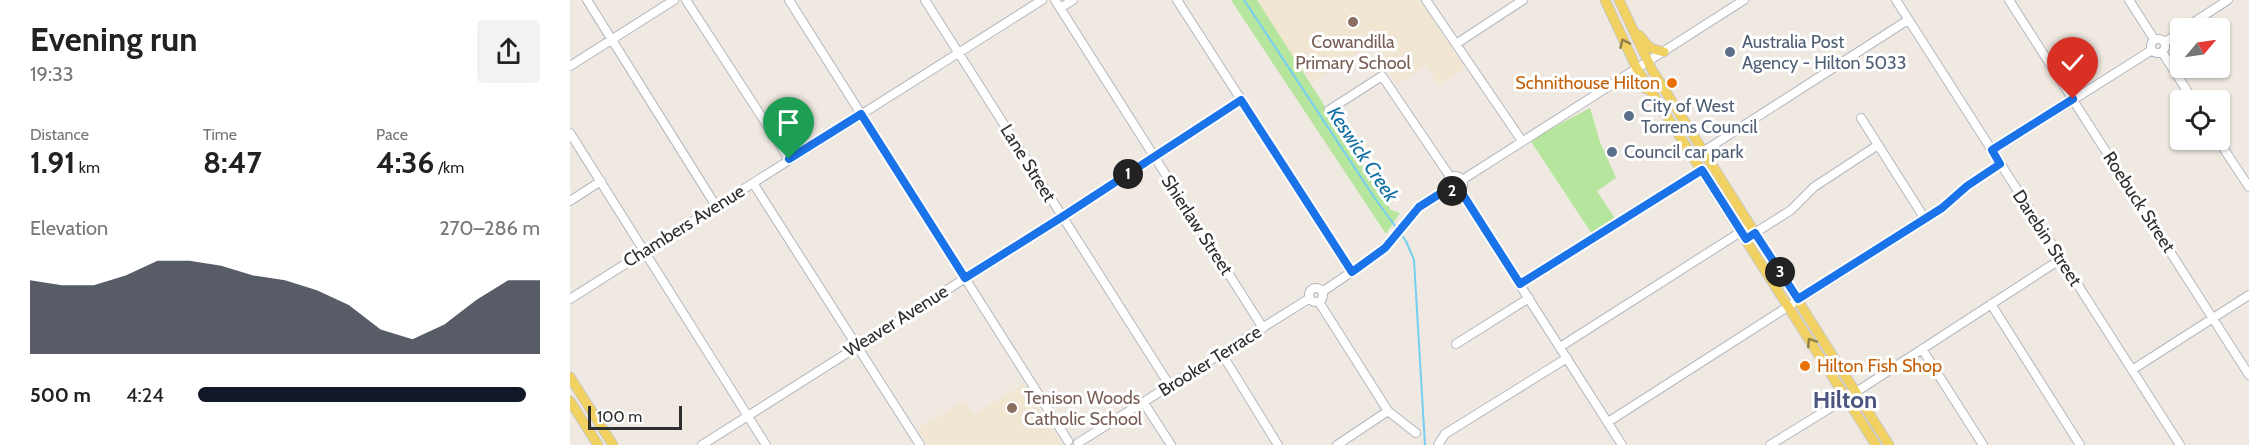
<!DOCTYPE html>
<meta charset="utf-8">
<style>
:root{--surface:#fff;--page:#f2f2f2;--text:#222;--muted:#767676;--accent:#111827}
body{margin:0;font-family:Cabin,sans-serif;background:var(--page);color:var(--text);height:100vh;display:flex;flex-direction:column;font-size:22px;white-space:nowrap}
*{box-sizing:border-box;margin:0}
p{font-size:20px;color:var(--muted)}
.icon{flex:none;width:33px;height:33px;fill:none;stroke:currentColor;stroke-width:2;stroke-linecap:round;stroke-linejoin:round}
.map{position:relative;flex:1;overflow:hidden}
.sheet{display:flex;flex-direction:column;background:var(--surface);width:570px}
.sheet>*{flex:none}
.needle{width:39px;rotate:61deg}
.fabs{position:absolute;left:1600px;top:18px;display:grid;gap:12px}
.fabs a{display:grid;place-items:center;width:60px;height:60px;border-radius:6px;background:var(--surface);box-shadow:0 2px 4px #0004;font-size:30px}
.scale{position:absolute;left:18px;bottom:15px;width:94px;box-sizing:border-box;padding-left:6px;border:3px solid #2e2e2e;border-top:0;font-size:16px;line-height:21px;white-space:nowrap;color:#2e2e2e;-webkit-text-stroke:4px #fff;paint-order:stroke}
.pin{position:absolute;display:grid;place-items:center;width:51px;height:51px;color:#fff;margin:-62px -26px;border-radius:50% 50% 50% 0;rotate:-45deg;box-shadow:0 0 6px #0007}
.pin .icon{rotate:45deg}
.km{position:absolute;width:30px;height:30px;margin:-15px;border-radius:50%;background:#222;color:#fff;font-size:16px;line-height:30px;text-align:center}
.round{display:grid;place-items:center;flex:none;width:63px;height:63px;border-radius:6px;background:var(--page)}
.head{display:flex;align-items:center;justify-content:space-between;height:102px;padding:0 30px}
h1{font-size:33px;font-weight:700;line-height:45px}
.figures{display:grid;grid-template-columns:repeat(3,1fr);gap:9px;height:102px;padding:6px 30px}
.figures div{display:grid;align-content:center}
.figures b{font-size:30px;font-weight:700}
.figures small{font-size:16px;font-weight:400}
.figures p{font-size:16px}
.chart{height:168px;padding:12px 30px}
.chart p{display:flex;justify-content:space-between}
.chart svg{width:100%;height:108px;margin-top:6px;fill:var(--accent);opacity:.7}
ul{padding:0 30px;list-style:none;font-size:20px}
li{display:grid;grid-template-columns:96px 72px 1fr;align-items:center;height:45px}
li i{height:15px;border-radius:8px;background:var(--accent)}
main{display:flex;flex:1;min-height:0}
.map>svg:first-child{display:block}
.education{fill:#f0e6d1}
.green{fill:#b6e59e}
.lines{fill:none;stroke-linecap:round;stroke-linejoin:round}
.stream{stroke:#75cff0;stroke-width:2}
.minor-casing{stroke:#b4b7c1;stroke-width:10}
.major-casing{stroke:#c9c9c9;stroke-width:11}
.minor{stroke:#fff;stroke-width:8}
.major{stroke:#f2d163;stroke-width:9}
.oneway{stroke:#908048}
.route-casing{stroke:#fff;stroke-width:12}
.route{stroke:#1a73e8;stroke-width:8}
.education-dot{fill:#8d6e63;stroke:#fff;stroke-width:2}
.service-dot{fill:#5c6f8a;stroke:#fff;stroke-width:2}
.food-dot{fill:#e8710a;stroke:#fff;stroke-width:2}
.labels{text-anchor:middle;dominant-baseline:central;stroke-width:6;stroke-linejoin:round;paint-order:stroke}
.education-label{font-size:18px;fill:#785e54;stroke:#fff}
.service-label{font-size:18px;fill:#4e5e75;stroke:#fff;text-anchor:start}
.food-label{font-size:18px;fill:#c56008;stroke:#fff;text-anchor:end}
.street-label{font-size:18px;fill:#2e2e2e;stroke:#fff}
.water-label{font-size:20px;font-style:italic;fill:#0d6fa3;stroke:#fff}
.district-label{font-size:24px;font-weight:bold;fill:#4d5680;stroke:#fff}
</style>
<main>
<section class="sheet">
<div class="head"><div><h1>Evening run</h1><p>19:33</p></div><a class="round"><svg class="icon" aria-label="share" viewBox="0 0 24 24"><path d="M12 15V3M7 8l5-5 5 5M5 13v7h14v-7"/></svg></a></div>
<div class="figures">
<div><p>Distance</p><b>1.91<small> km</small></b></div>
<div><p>Time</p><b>8:47</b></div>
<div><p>Pace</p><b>4:36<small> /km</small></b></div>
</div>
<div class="chart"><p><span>Elevation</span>270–286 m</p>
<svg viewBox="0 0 160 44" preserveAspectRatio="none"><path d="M0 44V14L10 16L20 16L30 12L40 6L50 6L60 8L70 12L80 14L90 18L100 24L110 34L120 38L130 32L140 22L150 14L160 14V44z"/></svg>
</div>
<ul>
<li><b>500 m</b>4:24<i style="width:96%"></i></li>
</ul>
</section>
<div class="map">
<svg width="1679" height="445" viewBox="0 0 1679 445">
<rect width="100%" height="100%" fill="#efe9e1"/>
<path class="education" d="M687,0H850L895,68L869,85L856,65L827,84L801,44L741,83Z
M454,384L492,445H358L347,429L394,401L403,415Z"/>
<path class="green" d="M661,0H687L821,210L830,213L816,234Z
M1020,108L1030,142L1046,178L1027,191L1048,223L1024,237L960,140Z"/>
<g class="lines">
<path class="stream" d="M674,0L804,197L836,241L844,260L855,445"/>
<defs>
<path id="minor" d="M17,0L146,206
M116,0L219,159
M219,0L498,441
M355,0L600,386
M485,0L693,328
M607,0L782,272
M856,0L952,141
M1326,0L1610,445
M1439,0L1679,375
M1559,0L1584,39
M490,8L503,0
M1615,28L1658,0
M1581 46a7 7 0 1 1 14 0a7 7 0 1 1-14 0Z
M1595,42L1611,31
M886,44L953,0
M1592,52L1623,100
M0,66L104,0
M759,110L812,76L881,178
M1291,118L1355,219
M0,133L196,445
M1648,140L1679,187
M1422,151L1582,50
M1123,158L1338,20
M877 184a8 8 0 1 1 16 0a8 8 0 1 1-16 0Z
M892,180L1174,0
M183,183L350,445
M890,191L1052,445
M0,201L31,181
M1180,236L1221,210L1244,187L1308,145
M950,284L1132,170
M739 295a7 7 0 1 1 14 0a7 7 0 1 1-14 0Z
M752,292L805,256L825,237L849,207L879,188
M0,299L472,0
M749,302L818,411L767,445
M1421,304L1510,445
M886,344L959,298
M990,347L1180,226
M1352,349L1413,445
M652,354L708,445
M1562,370L1679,295
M574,403L601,445
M818,411L846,433
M1038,422L1372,208L1397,186L1430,164
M508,443L740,298
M132,445L492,217L671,100
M868,445L875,434L997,358
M1200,445L1286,392L1491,259"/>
<path id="major" d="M1035,0L1067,69L1306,445
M1049,0L1082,70L1319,445
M1069,35L1080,48L1094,52
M1049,80L1067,81L1076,89
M0,377L43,445
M0,401L28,445"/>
</defs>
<use href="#minor" class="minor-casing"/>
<use href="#major" class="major-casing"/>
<use href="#minor" class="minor"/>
<use href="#major" class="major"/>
</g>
<defs><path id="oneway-chevron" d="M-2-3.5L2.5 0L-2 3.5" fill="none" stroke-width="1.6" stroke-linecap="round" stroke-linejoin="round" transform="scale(1.5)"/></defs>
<g class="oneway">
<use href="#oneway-chevron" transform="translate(1054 43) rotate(-114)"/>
<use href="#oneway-chevron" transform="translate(1241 342) rotate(-123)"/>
</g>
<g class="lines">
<defs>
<path id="route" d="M219,159L291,114L395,278L492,217L671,100L782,272L815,248L849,207L879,188L884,192L890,190L950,284L1132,170L1176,239L1185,233L1228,299L1372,208L1397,186L1430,164L1422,150L1503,99"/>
</defs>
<use href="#route" class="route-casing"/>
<use href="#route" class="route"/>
</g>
<g class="education-dot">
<circle cx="783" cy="22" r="6"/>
<circle cx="442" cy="408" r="6"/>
</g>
<g class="service-dot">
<circle cx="1160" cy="52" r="6"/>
<circle cx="1059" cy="116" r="6"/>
<circle cx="1042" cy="152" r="6"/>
</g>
<g class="food-dot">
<circle cx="1102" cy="83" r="6"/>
<circle cx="1235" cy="366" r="6"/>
</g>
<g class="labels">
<g class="education-label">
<text x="783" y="42">Cowandilla<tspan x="783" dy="21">Primary School</tspan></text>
<text x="454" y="398" text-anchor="start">Tenison Woods<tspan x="454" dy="21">Catholic School</tspan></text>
</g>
<g class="service-label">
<text x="1172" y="42">Australia Post<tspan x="1172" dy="21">Agency - Hilton 5033</tspan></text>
<text x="1071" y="106">City of West<tspan x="1071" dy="21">Torrens Council</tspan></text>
<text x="1054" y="152">Council car park</text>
</g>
<g class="food-label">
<text x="1090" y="83">Schnithouse Hilton</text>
<text x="1247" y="366" text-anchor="start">Hilton Fish Shop</text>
</g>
<g class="street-label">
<text transform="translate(458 163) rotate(58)">Lane Street</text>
<text transform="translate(1569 202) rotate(57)">Roebuck Street</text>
<text transform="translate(627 225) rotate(57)">Shierlaw Street</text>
<text transform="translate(114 226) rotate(-32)">Chambers Avenue</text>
<text transform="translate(1477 238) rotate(57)">Darebin Street</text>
<text transform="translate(326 321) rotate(-32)">Weaver Avenue</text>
<text transform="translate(640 361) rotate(-32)">Brooker Terrace</text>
</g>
<g class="water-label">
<text transform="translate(793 154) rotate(56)">Keswick Creek</text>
</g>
<g class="district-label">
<text x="1275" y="399">Hilton</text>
</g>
</g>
</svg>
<div class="fabs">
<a><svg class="needle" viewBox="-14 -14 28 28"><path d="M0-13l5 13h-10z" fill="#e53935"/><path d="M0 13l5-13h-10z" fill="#767676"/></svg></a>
<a><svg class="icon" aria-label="locate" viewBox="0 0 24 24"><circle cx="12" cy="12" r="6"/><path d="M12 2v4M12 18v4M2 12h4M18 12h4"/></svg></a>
</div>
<div class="scale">100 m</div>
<div class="pin" style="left:219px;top:159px;background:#1e9e55"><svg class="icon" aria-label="arrive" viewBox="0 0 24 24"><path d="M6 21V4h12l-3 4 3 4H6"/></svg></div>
<div class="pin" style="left:1503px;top:99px;background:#d93025"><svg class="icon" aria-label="check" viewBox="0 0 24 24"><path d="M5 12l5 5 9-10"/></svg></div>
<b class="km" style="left:558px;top:174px">1</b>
<b class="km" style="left:882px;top:191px">2</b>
<b class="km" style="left:1210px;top:272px">3</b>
</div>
</main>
